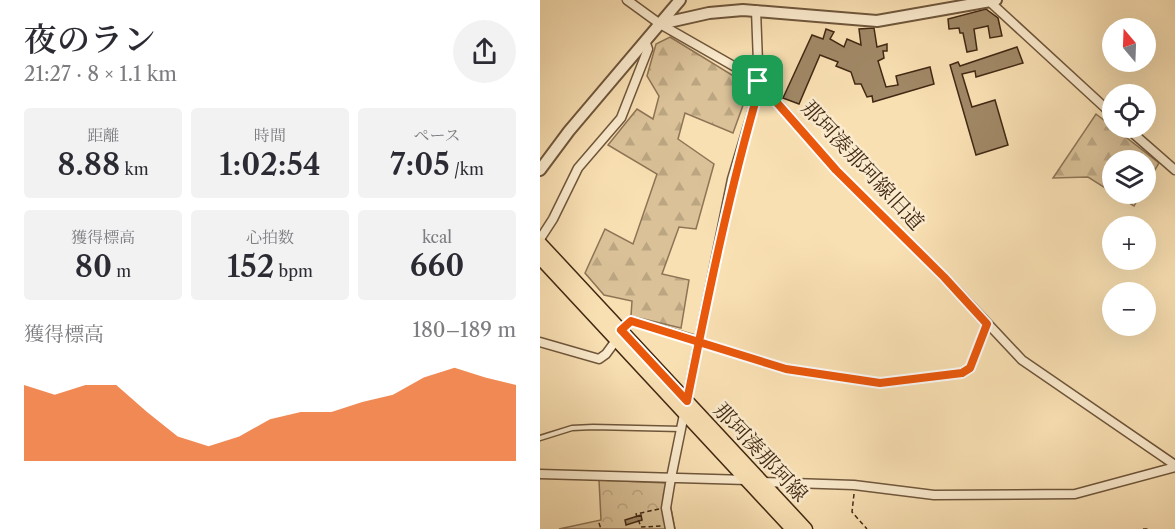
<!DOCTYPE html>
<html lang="ja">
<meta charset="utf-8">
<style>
:root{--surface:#fff;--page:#f2f2f3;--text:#2b2b33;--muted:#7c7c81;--accent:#ea580c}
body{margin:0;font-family:"Libre Caslon Text","Noto Serif JP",serif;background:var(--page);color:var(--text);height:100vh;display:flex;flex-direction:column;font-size:22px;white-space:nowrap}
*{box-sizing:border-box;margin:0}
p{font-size:20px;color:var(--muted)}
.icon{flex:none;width:33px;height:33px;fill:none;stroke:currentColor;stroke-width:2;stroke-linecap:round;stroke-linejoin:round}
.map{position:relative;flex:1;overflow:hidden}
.drawer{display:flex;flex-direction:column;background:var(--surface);width:540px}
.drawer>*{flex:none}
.needle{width:39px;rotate:341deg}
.fabs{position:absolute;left:562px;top:18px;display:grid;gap:12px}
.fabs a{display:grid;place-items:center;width:54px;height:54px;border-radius:50%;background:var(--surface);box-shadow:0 6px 24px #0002;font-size:30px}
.pin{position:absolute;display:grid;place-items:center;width:51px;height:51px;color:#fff;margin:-26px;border-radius:12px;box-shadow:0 3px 9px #0006}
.round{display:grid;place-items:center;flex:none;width:63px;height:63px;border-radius:32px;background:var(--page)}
.overview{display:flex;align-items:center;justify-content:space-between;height:102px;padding:0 24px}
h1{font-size:33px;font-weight:600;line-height:45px}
.metrics{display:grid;grid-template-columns:repeat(3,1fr);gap:9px;height:102px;padding:6px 24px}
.metrics div{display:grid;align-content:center;border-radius:6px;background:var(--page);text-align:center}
.metrics b{font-size:30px;font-weight:600}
.metrics small{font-size:16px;font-weight:400}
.metrics p{font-size:16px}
.chart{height:168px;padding:12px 24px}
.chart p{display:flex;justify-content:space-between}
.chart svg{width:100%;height:108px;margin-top:6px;fill:var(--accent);opacity:.7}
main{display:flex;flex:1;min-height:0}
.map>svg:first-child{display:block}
.forest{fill:url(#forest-firs);stroke:#8e7456;stroke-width:1.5}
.park{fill:url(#park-crowns);stroke:#8e7456;stroke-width:1.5}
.building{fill:#a18866;stroke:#412813;stroke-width:1.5}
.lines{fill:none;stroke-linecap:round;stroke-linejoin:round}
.service-casing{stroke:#6f563b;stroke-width:7}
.minor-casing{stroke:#6f563b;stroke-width:11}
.tertiary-casing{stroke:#6f563b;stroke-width:14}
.primary-casing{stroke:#412813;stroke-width:15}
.path{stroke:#412813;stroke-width:1.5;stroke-dasharray:4.5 3;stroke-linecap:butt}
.service{stroke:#fbebce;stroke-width:4}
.minor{stroke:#fbebce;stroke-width:8}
.tertiary{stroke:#fbebce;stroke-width:10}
.primary{stroke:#f9e0b3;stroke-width:12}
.route-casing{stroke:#fff;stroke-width:12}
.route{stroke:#ea580c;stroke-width:8}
.labels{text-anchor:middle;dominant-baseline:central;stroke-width:5;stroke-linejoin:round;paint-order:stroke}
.street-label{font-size:21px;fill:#412813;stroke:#fbebce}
</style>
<main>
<section class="drawer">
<div class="overview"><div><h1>夜のラン</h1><p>21:27 · 8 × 1.1 km</p></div><a class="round"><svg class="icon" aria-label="share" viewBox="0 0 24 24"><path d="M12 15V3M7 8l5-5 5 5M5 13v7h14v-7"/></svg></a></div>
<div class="metrics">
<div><p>距離</p><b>8.88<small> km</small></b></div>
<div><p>時間</p><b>1:02:54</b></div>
<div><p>ペース</p><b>7:05<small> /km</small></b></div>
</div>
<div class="metrics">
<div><p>獲得標高</p><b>80<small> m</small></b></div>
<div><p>心拍数</p><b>152<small> bpm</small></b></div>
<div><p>kcal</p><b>660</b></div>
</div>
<div class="chart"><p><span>獲得標高</span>180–189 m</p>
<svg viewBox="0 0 160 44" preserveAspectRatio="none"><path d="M0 44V13L10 17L20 13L30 13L40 24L50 34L60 38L70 34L80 27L90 24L100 24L110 20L120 17L130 10L140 6L150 10L160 13V44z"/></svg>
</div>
</section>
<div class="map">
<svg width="635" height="529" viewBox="0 0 635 529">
<defs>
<pattern id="forest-firs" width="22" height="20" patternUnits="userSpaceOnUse" patternTransform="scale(1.5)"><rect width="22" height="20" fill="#dac198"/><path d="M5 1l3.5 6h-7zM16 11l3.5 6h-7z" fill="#bca682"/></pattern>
<pattern id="park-crowns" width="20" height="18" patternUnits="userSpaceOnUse" patternTransform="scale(1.5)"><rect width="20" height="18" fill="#dac198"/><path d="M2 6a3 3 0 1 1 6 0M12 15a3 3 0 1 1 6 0" fill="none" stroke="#bca682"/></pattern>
</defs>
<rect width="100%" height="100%" fill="#f9e0b3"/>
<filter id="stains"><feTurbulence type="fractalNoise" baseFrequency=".00333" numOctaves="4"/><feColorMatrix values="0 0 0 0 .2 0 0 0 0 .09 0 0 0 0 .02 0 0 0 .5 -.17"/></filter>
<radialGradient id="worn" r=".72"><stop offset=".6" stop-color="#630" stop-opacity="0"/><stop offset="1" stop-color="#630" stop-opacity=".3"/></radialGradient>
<path class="forest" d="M130,37L210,86L193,133L145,113L138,139L174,164L156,229L139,227L122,274L149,280L141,328L91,316L92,301L64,295L45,273L65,229L93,244L117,174L68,145L97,109L113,119L119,96L107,76L116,44Z
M556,114L619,163L606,185V160H573V193L548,177L513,178Z
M574,194H601L594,206Z"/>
<path class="park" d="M59,480L126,483L135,529H19L61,520Z"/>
<path class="building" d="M446,9L458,18L462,36L450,38L448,26L434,29L437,50L427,52L423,33H420L419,28L409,29L408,19Z
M334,28L337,47L347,44V51H343L344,58L338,61L346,87L358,85L356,76L390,67L394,84L333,102L332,96L327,97L321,84H315L311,72L296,66L298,62L280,55L259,104L243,98L272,35L283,39L286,29L294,32L290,39L304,47L307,39L321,45L319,29Z
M477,47L483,63L436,77L435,71L422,74L432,107L455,100L468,145L436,155L410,65L418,62L420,66Z
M101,515L102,520L86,525L85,520Z"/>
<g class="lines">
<defs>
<path id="service" d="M0,438L32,428L53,427L141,429"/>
<path id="minor" d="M87,0L120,24L218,80L296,170L404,277L482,360L635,465
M449,1L573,115
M587,128L635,170
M0,239L13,219L38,168L81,118L108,49L105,41
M81,330L91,321L159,341
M0,342L59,359L66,354L77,339
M0,474L207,480
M220,482L314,485L394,495L535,494L635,467
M130,529L126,508L131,478L192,179L219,89L216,10"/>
<path id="tertiary" d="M120,24L169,13L203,10L337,21L456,0
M0,170L29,131L140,0"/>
<path id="primary" d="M0,243L266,529
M0,258L252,529"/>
</defs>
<use href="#service" class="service-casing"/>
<use href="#minor" class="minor-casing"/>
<use href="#tertiary" class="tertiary-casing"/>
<use href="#primary" class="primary-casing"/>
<path class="path" d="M167,344L245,369L315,381L341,383L422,373L430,367L444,330
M314,494L312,512L327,529
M119,509L96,514L101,527L122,526
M59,523L61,529
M603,529H608"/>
<use href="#service" class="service"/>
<use href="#minor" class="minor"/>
<use href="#tertiary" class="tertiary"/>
<use href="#primary" class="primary"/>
</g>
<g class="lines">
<defs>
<path id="route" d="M218,81L219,89C189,192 168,296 147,401L81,330L91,321L246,369L340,383L422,373L430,368L447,324L404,277L296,170L218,81"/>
</defs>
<use href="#route" class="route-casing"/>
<use href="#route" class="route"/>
</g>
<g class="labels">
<g class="street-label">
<text transform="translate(323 165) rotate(47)">那珂湊那珂線旧道</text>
<text transform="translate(221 452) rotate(47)">那珂湊那珂線</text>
</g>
</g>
<rect width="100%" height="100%" filter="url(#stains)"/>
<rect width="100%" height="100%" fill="url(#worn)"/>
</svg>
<div class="fabs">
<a><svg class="needle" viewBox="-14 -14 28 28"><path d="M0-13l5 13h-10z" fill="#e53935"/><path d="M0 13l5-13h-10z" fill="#7c7c81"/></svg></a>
<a><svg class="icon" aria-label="locate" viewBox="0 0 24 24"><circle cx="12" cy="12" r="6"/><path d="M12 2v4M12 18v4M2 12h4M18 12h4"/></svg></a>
<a><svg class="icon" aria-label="layers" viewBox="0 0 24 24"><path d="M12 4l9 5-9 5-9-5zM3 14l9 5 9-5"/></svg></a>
<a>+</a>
<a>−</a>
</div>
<div class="pin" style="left:218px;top:81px;background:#1e9e55"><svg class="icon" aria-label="arrive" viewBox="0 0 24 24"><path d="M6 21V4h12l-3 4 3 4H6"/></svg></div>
</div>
</main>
